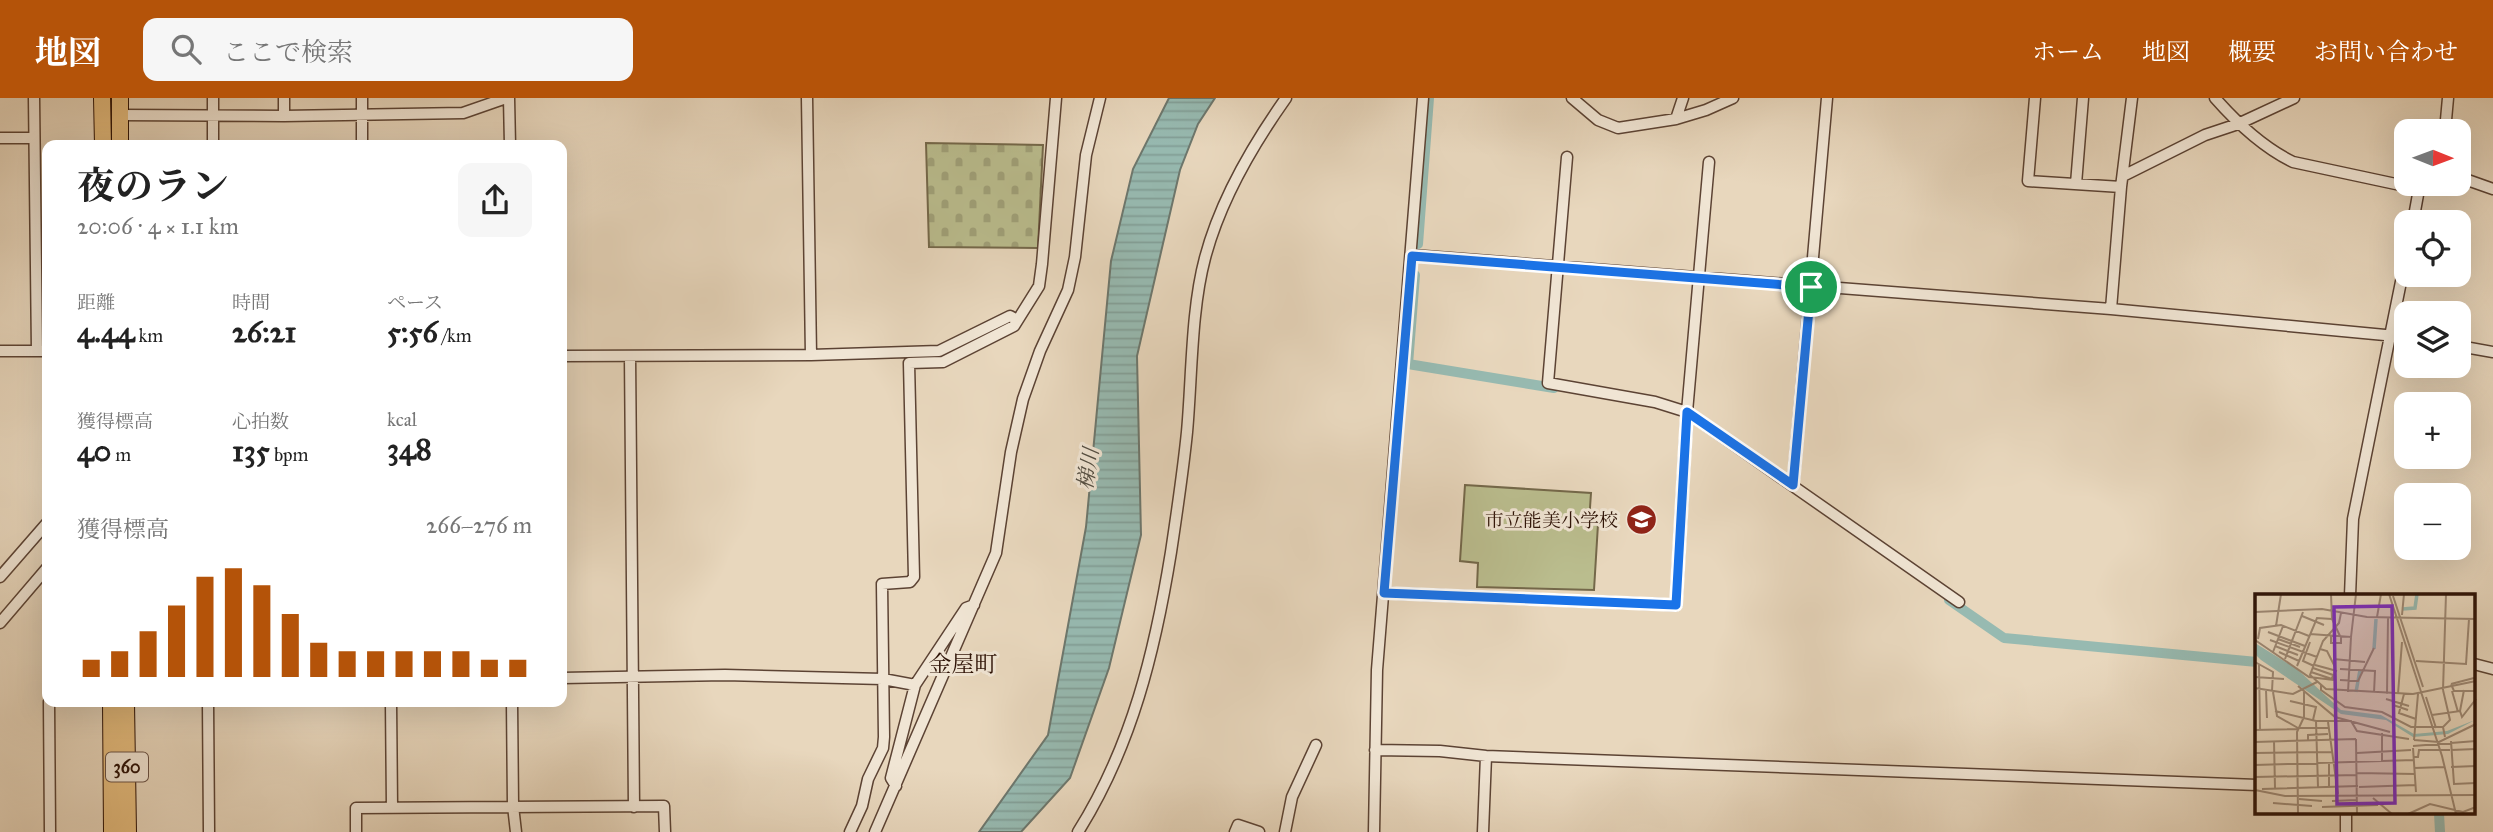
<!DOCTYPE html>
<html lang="ja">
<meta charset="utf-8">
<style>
:root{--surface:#fff;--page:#f6f6f6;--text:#222;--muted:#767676;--accent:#b45309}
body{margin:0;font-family:"IM FELL Great Primer","Noto Serif JP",serif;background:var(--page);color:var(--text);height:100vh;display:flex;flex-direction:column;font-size:26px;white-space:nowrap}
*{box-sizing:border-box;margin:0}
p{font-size:23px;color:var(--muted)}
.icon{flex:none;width:38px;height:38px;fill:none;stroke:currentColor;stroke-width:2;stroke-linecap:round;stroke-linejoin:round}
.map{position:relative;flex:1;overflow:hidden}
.sheet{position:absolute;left:42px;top:42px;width:525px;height:567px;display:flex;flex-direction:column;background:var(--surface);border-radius:14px;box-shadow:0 7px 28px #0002}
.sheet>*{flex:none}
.needle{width:46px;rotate:91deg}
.tools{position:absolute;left:2394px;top:21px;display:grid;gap:14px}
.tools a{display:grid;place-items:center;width:77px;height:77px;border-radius:14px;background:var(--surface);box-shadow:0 7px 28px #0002;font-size:35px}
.pin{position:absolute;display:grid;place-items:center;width:60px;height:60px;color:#fff;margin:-30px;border:4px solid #fff;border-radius:50%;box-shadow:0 2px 7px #0007}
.round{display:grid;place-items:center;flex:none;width:74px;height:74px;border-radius:14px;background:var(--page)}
.overview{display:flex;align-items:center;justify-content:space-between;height:119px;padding:0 35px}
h1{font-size:38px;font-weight:700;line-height:52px}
.figures{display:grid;grid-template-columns:repeat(3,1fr);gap:10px;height:119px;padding:7px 35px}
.figures div{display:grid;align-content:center}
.figures b{font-size:30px;font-weight:700}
.figures small{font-size:19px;font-weight:400}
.figures p{font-size:19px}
.chart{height:196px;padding:14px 35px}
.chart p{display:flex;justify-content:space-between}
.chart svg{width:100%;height:126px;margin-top:7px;stroke:var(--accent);stroke-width:6}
header{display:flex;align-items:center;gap:42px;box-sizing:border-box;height:98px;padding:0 35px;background:var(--accent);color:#fff}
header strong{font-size:33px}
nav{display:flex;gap:38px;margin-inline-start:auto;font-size:24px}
.search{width:490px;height:63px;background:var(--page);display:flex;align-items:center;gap:18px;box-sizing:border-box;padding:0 24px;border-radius:14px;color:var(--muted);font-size:26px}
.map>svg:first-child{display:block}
.cemetery{fill:url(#cemetery-stones);stroke:#74684a;stroke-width:2}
.garden{fill:#babd8e;stroke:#74684a;stroke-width:2}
.water{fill:url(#water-rules);stroke:#6d776d;stroke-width:2}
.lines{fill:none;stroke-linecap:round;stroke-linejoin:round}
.canal{stroke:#97bab1;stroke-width:10}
.minor-casing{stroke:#5c4334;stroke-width:13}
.highway-casing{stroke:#2d1206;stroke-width:18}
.minor{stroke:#f0e5d4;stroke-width:10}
.highway{stroke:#e4bc7e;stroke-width:16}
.route-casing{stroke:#fff;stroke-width:14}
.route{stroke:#1a73e8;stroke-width:9}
.labels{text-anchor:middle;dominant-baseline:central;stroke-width:6;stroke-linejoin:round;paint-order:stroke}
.shield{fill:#f0e5d4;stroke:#685144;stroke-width:2}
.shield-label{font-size:18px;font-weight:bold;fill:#2d1206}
.poi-label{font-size:19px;fill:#2d1206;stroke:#f0e5d4;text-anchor:end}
.water-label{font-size:21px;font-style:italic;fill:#524d42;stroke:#f0e5d4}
.quarter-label{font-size:23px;fill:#2d1206;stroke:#f0e5d4}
.inset-river{fill:none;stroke:#97bab1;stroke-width:3.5}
.inset-road{fill:none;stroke:#9d8874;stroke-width:2}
.view{fill:#7b2cbf;fill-opacity:0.15;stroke:#7b2cbf;stroke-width:3.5}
.inset-edge{fill:none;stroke:#2d1206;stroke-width:3.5}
</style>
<header>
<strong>地図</strong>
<div class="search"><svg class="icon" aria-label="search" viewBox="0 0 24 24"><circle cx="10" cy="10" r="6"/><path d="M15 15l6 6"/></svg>ここで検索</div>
<nav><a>ホーム</a><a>地図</a><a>概要</a><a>お問い合わせ</a></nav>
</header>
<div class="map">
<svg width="2493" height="734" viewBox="0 0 2493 734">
<defs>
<pattern id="cemetery-stones" width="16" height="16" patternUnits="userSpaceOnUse" patternTransform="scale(1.75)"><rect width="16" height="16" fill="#babd8e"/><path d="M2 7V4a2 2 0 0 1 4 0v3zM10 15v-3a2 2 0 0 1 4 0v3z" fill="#a0a179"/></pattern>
<pattern id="water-rules" width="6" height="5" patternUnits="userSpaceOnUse" patternTransform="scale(1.75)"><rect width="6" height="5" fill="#97bab1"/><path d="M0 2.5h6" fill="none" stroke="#829f97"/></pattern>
</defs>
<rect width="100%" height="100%" fill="#e8d7bd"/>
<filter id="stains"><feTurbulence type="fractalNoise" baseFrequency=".00286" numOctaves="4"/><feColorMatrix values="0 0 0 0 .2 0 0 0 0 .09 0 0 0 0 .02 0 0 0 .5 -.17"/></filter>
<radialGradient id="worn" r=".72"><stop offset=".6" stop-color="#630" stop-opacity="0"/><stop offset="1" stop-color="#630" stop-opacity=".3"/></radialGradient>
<path class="cemetery" d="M926,45L1043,47L1038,150L929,149Z"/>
<path class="garden" d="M1465,387L1591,395L1589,424L1598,426L1594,492L1477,489L1478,465L1460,463Z"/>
<path class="water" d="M1169,0H1215L1198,26L1180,72L1137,258L1141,437L1109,570L1070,680L1021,734H979L1048,637L1086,429L1111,163L1133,71Z"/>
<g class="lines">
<path class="canal" d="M1418,146L1429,0
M1415,177L1408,266L1554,290
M1949,502L2004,540L2257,564
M2439,715L2440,734"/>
<defs>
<path id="minor" d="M34,0L37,253
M284,0V18
M509,0L510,47
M807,0L811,257
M1572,0L1598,22L1618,30L1676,21L1706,12L1733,0
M2035,0L2028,83L2121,89
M2132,0L2121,89L2111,211L2406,239
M2215,0C2237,25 2262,49 2293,64L2419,91
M120,17L284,18L463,15L506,0
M1676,21L1683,0
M2445,33L2448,0
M0,40H34
M213,47V0
M362,47V0
M1567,59L1548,285L1655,304L1687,314L1959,504
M2123,78L2205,37L2238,26L2294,0
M2459,79L2493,91
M2076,86L2083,0
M2413,124L2419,91L2426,86
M1412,157L2111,211
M2459,248L2493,254
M0,253H47
M562,258L811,257L939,253L1010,218L1017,222
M630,258L634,709
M1793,387L1827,0
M0,479L47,425
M1384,495L1676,507L1687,314L1709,64
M2350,498L2353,421L2406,159
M0,525L47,470
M2474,566L2493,571
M562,580L725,577L883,581L915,587L966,510L974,507
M49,604L50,734
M208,604L209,734
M391,604L392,709
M512,604L513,708L516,734
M1375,652L1440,653L1486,658L2257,687
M896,688L891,680L915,587
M356,734V710L664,708L665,734
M850,734L862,708L868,681L883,650L884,639L882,486L910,484L914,479L909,265L943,264L1014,228L1039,188L1042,166L1056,0
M875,734L996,455L1011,354L1023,301L1040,253L1068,192L1075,159L1086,57L1100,0
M1078,734C1132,648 1155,553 1171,454C1177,414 1183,374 1187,334C1192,279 1191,212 1205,160C1220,103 1252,48 1286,0
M1235,734L1238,727L1259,734
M1285,734L1292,699L1316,647
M1374,734L1377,572L1423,0
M1483,734L1486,658
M2346,734V715"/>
<path id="highway" d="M102,0L103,47
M120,0V47
M111,604L112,734
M126,604L128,734"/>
</defs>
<use href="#minor" class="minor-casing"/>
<use href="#highway" class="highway-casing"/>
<use href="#minor" class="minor"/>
<use href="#highway" class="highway"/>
</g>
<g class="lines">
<defs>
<path id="route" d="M1412,158L1811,189L1793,387L1687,314L1676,507L1384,495Z"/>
</defs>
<use href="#route" class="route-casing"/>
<use href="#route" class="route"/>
</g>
<defs>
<symbol id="school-disc" viewBox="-11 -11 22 22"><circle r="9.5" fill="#8f2418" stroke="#f0e5d4"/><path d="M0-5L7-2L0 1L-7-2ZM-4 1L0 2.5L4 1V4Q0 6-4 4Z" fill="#fff"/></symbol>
</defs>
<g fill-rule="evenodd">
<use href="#school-disc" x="1624" y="404" width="35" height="35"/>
</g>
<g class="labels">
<rect class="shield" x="106" y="654.5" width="42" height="29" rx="5"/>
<g class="shield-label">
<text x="127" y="669">360</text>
</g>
<g class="poi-label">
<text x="1618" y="422">市立能美小学校</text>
</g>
<g class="water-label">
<text transform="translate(1088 371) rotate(-81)">梯川</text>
</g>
<g class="quarter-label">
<text x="963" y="566">金屋町</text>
</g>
</g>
<g transform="translate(2255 496)">
<rect width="220" height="220" fill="#e8d7bd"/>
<path d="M0,49L42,75L86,116L126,121L159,140L192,137L220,126L193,140L158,143L131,126L86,120L6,66L0,60Z" fill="#97bab1"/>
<path class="inset-river" d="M147,15L160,14L162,0M119,55L121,25M101,98L105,76"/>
<path class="inset-road" d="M76,0L77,25L85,42M134,0L187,162L201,220M138,2L168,93M0,18L67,15L112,23L221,25M86,19L84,29L68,47L55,81L71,95L158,100L221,87M147,21L149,0M47,22L69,31M122,23L126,0M21,32L26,0M13,38L50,52M55,40L96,43L101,0M76,41V49H86V42M3,45L5,34L26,31L54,42M23,45L45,53M0,46L54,83L79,86M15,46L62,63M55,48L48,67L59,72M20,52L43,61M65,55L72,57L80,73L79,86M18,58L28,32M24,58L44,67M30,65L48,18M78,65L110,68M161,67L211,70L214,25M0,68L18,78L17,97M4,71L5,136M60,71L82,77M42,72L62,24L77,25M58,74L78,81L77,85M85,75L120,77L119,99M56,78L77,85M0,83L29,85M85,86L103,87L119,54M196,90L199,97H221M196,90L219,84M66,91V96L90,113L127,118L156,133H188M43,92L80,123L135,138M0,94L38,100L62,88M11,96L12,124M188,96L191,0M188,96L195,126L188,133L190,143M197,97L203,118M18,98L22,122L43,134M93,98L96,43M132,100L133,24M139,100L138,111L153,116M143,100L147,48M149,100L144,119L161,125M171,103L181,134M131,105L154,112M35,107L61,113L58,126M20,117L61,127H96L102,137L154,145M205,117L209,96M177,121L205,117L207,123L221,105M61,127L63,193M73,128L83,200M43,134H73M0,136L43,135M127,139V168M101,145L102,220M159,146L163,100M159,146L184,148L221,130M19,147L20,194M53,147V141L73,140M196,147L199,190L221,189M0,148L101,145M158,152L221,147M158,154L161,198M196,156L221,155M0,159L77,158M102,159L156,156M159,163H163L164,156H195M74,170V193M0,171L159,166M196,173L221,172M159,174L189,173M102,179L160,180M0,183L102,181M104,193L161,191M7,195L103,192M0,196L30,202L221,201M118,204L137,220M44,205L67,207M77,207L102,206M18,209L57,212M67,213L123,211M43,220L42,138L49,123V98M153,220L175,210L208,218L221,213"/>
<path class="view" d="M137,12L140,209L82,210L79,13Z"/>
<rect width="220" height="220" class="inset-edge"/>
</g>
<rect width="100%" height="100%" filter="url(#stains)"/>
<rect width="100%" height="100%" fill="url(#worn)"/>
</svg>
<div class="tools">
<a><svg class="needle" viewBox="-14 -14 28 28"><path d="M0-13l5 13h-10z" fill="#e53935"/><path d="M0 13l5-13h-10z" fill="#767676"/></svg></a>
<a><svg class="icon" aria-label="locate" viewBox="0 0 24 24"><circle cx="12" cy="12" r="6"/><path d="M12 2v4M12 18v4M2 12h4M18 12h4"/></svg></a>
<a><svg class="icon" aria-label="layers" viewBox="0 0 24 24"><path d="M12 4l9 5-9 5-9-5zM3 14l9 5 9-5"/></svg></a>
<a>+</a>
<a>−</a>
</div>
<div class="pin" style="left:1811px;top:189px;background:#1e9e55"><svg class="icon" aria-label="arrive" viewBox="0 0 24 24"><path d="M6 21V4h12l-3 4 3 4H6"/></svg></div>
<section class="sheet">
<div class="overview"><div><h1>夜のラン</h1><p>20:06 · 4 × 1.1 km</p></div><a class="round"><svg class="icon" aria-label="share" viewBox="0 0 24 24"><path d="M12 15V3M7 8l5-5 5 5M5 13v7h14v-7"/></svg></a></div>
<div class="figures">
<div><p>距離</p><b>4.44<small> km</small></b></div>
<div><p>時間</p><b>26:21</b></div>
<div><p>ペース</p><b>5:56<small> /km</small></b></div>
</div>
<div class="figures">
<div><p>獲得標高</p><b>40<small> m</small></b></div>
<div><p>心拍数</p><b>135<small> bpm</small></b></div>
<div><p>kcal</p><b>348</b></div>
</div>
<div class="chart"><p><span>獲得標高</span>266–276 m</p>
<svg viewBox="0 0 160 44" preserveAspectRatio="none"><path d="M5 44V38M15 44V35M25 44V28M35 44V19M45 44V9M55 44V6M65 44V12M75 44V22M85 44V32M95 44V35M105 44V35M115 44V35M125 44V35M135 44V35M145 44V38M155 44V38"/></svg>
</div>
</section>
</div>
